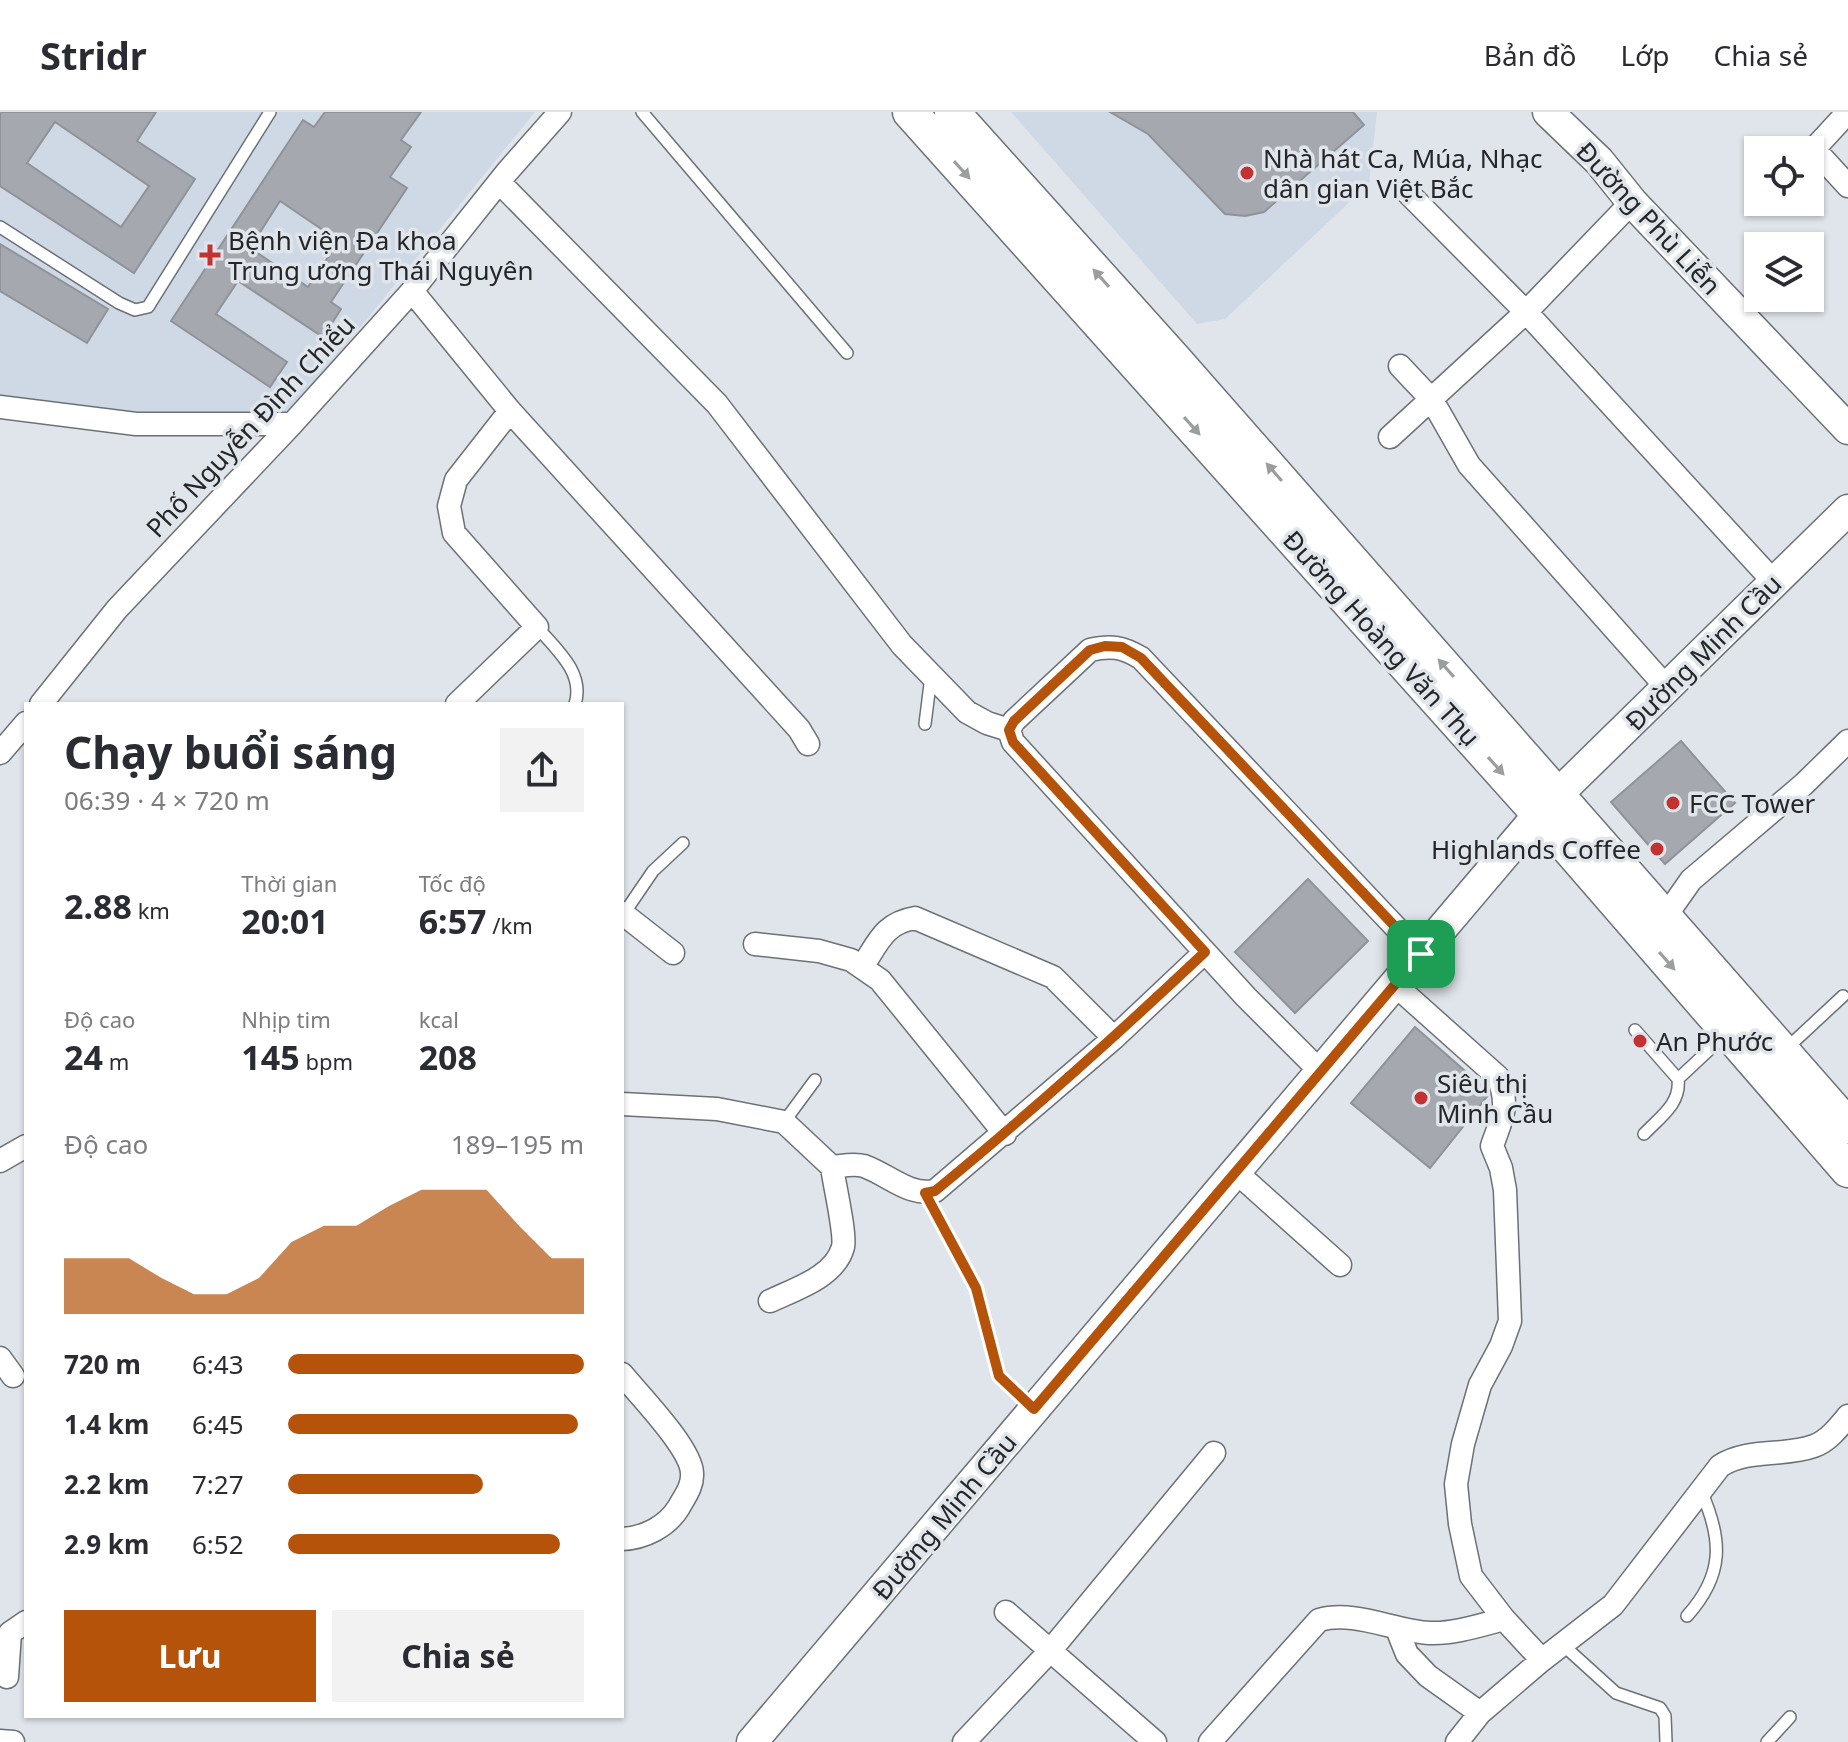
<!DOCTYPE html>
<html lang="vi">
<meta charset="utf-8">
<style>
:root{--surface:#fff;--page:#f2f2f3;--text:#2b2b33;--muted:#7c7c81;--line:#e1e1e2;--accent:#b45309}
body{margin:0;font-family:"Noto Sans",sans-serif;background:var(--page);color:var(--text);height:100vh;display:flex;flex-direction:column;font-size:30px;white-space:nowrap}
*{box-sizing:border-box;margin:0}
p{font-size:26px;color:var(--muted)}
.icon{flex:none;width:44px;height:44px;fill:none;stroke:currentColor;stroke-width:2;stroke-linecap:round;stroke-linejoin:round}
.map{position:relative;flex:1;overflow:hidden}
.panel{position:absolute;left:24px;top:590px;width:600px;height:1016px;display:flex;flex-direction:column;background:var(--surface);border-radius:0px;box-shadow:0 2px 6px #0004}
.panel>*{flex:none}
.fabs{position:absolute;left:1744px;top:24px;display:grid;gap:16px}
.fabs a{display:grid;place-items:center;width:80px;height:80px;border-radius:0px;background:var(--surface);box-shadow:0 2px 6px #0004;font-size:40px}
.pin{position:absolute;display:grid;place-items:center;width:68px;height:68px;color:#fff;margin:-34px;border-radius:16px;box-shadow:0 4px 12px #0006}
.round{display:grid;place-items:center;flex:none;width:84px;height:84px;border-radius:0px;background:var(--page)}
.head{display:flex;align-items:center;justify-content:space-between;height:136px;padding:0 40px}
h1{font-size:44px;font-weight:700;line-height:60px}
.stats{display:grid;grid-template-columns:repeat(3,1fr);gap:12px;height:136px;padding:8px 40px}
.stats div{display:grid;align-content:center}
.stats b{font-size:34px;font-weight:700}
.stats small{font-size:22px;font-weight:400}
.stats p{font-size:22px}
.chart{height:224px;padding:16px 40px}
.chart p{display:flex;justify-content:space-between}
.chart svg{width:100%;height:144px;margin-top:8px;fill:var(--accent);opacity:.7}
.cta{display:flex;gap:16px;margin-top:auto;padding:16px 40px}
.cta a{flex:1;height:92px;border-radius:0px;background:var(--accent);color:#fff;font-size:32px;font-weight:700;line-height:92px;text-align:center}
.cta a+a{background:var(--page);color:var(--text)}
ul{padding:0 40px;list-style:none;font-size:26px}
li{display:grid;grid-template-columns:128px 96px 1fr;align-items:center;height:60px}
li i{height:20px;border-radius:10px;background:var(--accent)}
header{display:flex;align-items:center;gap:48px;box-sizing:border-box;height:112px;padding:0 40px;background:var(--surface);border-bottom:2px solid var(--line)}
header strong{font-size:38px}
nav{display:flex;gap:44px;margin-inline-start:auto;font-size:28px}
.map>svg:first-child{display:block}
.built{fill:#cfd8e5}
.building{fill:#a5a9af;stroke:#8f9399;stroke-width:2;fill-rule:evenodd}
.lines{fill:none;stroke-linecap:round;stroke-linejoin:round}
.lane-casing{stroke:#6c7176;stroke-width:14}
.street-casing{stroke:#6c7176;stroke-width:25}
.secondary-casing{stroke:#6c7176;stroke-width:33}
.primary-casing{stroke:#6c7176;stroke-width:37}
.lane{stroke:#fff;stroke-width:11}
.street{stroke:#fff;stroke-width:22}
.secondary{stroke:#fff;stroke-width:30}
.primary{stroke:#fff;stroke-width:34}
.oneway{fill:#9c9d9e}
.route-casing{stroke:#fff;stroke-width:16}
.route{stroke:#b45309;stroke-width:10}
.poi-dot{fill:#c13230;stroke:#e0e5eb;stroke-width:3}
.labels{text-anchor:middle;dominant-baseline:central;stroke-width:7;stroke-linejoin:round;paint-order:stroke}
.poi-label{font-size:26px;fill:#242628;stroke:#e0e5eb;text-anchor:start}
.street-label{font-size:26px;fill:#242628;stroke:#e0e5eb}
</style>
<header>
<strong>Stridr</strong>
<nav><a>Bản đồ</a><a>Lớp</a><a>Chia sẻ</a></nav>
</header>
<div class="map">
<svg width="1848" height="1630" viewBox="0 0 1848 1630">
<rect width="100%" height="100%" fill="#e0e5eb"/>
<path class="built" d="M0,0H535L289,303L123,301L0,286Z
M1011,0H1377L1369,72L1225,207L1197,212Z"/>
<path class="building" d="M0,0H156L137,29L195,67L134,161L0,74ZM55,10L149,74L121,115L27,51Z
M325,0H421L401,28L411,35L390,65L407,76L331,190L341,197L323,225L238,169L216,202L287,250L270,275L171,209L303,8L314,15ZM280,89L339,129L308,175L250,136Z
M1110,0H1353L1364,13L1264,100L1245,104L1225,102L1148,22Z
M0,132L108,197L87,231L0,179Z
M1681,629L1735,691L1665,752L1611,690Z
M1308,767L1368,829L1295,901L1235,840Z
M1415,915L1488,979L1489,982L1430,1056L1351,991Z"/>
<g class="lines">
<defs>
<path id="lane" d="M642,0L847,241
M0,115L119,191L135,198L148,195L270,0
M537,515C556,537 585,561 575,592
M925,612L931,564
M623,803L653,759L683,731
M1635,918L1678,967
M1786,937L1843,884
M784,1010L815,968
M1644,1022C1660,1005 1681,992 1678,967L1725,923
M925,1081L976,1176L999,1264L1034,1297
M1687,1504C1724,1463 1723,1428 1701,1379
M1563,1533L1616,1581L1660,1596L1665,1604L1666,1630
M1767,1630L1790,1605"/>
<path id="street" d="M1848,0L1814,37L1848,74
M499,70L717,292L902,533L967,600L987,611L1009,618
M1407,80L1526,200L1774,470
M412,179L510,299L799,617L808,632
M1400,254L1432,288L1469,353L1668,577
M0,295L136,312H292
M1390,325L1526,200L1632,90
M41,592L117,497L292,312L412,179L507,60L560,0
M457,592L537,515L454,421L449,394L456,368L510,299
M0,641L26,611
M622,801L673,841
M1665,805L1691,768L1804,672L1848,629
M755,832L819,839L851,848L880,868L1005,1022
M862,855C878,831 884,811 915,806L1053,865L1114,926
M1395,873L1498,965C1510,994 1502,1005 1492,1034L1501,1056L1505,1078L1510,1209L1501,1234L1480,1273L1463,1332L1456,1372L1460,1412L1471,1464L1504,1507L1542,1548
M1321,960L1246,885L1013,630L1009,618L1014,609L1090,538C1111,533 1123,535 1141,546L1421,842
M622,992L717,997L784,1010L832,1055
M0,1049L26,1034
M1236,1060L1340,1153
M770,1189C795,1177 835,1165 843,1135C846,1122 834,1071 832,1055C842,1054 854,1051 864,1054C889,1063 908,1084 935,1079L1114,926L1205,840
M0,1246L13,1264
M622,1262C640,1284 691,1336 692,1361C693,1374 685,1384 679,1395C667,1415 644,1426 622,1427
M1006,1500L1155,1630
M1397,1517L1407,1542L1428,1564L1480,1601
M7,1565L10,1521L26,1510
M0,1629L13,1630
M964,1630L1050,1539L1214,1341
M1210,1630L1319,1508C1354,1498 1394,1519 1430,1521C1454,1522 1481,1513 1504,1507
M1457,1630L1480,1601L1542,1548L1613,1493L1720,1354C1748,1336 1784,1345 1814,1334C1828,1329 1839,1315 1848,1304"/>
<path id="secondary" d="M1548,0L1599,49L1632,90L1848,317
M1558,682L1848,398
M752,1630L1539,702"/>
<path id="primary" d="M910,0L1539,702L1848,1058
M952,0L1175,248L1848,1014"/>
</defs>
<use href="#lane" class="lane-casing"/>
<use href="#street" class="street-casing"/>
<use href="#secondary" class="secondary-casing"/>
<use href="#primary" class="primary-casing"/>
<use href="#lane" class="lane"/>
<use href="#street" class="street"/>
<use href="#secondary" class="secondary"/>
<use href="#primary" class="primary"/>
</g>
<defs><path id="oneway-solid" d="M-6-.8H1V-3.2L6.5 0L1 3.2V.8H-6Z" transform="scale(2)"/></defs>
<g class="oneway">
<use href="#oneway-solid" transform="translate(962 58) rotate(48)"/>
<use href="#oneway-solid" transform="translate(1101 166) rotate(-132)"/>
<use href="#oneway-solid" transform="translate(1192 314) rotate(48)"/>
<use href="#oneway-solid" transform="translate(1274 360) rotate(-131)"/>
<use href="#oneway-solid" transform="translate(1446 556) rotate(-131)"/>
<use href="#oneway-solid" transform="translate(1496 654) rotate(48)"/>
<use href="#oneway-solid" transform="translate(1667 849) rotate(49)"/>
</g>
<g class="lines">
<defs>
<path id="route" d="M1105,534L1122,535L1141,546L1421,842L1034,1297L999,1264L976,1176L925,1081L935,1079C1028,1003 1117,923 1205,840L1013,630L1009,618L1014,609L1090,538Z"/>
</defs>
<use href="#route" class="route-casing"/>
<use href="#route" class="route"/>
</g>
<g class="poi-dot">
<circle cx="1247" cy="61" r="8"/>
<path d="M206 131h8v8h8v8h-8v8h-8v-8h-8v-8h8z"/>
<circle cx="1673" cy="691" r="8"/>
<circle cx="1657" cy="737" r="8"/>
<circle cx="1640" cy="929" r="8"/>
<circle cx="1421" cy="986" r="8"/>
</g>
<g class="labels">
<g class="poi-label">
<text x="1263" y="46">Nhà hát Ca, Múa, Nhạc<tspan x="1263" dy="30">dân gian Việt Bắc</tspan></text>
<text x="228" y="128">Bệnh viện Đa khoa<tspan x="228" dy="30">Trung ương Thái Nguyên</tspan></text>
<text x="1689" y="691">FCC Tower</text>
<text x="1641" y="737" text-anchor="end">Highlands Coffee</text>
<text x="1656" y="929">An Phước</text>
<text x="1437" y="971">Siêu thị<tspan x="1437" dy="30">Minh Cầu</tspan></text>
</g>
<g class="street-label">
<text transform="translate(1649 106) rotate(47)">Đường Phù Liễn</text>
<text transform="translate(250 314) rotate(-47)">Phố Nguyễn Đình Chiểu</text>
<text transform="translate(1382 526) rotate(48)">Đường Hoàng Văn Thụ</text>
<text transform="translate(1703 540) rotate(-45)">Đường Minh Cầu</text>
<text transform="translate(944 1404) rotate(-50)">Đường Minh Cầu</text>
</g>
</g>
</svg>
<div class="fabs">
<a><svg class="icon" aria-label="locate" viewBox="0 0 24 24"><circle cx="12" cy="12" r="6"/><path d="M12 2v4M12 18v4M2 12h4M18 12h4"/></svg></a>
<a><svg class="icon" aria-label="layers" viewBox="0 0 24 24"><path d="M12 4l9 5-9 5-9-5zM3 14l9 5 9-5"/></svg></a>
</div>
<div class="pin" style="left:1421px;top:842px;background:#1e9e55"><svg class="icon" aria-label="arrive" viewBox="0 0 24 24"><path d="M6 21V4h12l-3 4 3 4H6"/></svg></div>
<section class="panel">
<div class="head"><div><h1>Chạy buổi sáng</h1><p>06:39 · 4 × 720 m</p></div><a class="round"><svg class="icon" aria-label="share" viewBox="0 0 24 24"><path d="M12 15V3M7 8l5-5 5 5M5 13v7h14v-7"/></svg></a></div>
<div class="stats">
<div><b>2.88<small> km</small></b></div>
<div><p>Thời gian</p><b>20:01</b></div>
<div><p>Tốc độ</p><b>6:57<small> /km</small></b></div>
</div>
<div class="stats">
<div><p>Độ cao</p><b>24<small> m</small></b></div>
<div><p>Nhịp tim</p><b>145<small> bpm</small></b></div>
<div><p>kcal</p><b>208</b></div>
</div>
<div class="chart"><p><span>Độ cao</span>189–195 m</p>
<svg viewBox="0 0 160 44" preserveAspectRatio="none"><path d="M0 44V27L10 27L20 27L30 33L40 38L50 38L60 33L70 22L80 17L90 17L100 11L110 6L120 6L130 6L140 17L150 27L160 27V44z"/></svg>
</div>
<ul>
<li><b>720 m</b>6:43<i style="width:100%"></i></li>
<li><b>1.4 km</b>6:45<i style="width:98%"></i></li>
<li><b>2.2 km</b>7:27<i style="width:66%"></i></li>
<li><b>2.9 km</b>6:52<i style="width:92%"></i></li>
</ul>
<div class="cta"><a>Lưu</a><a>Chia sẻ</a></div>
</section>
</div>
